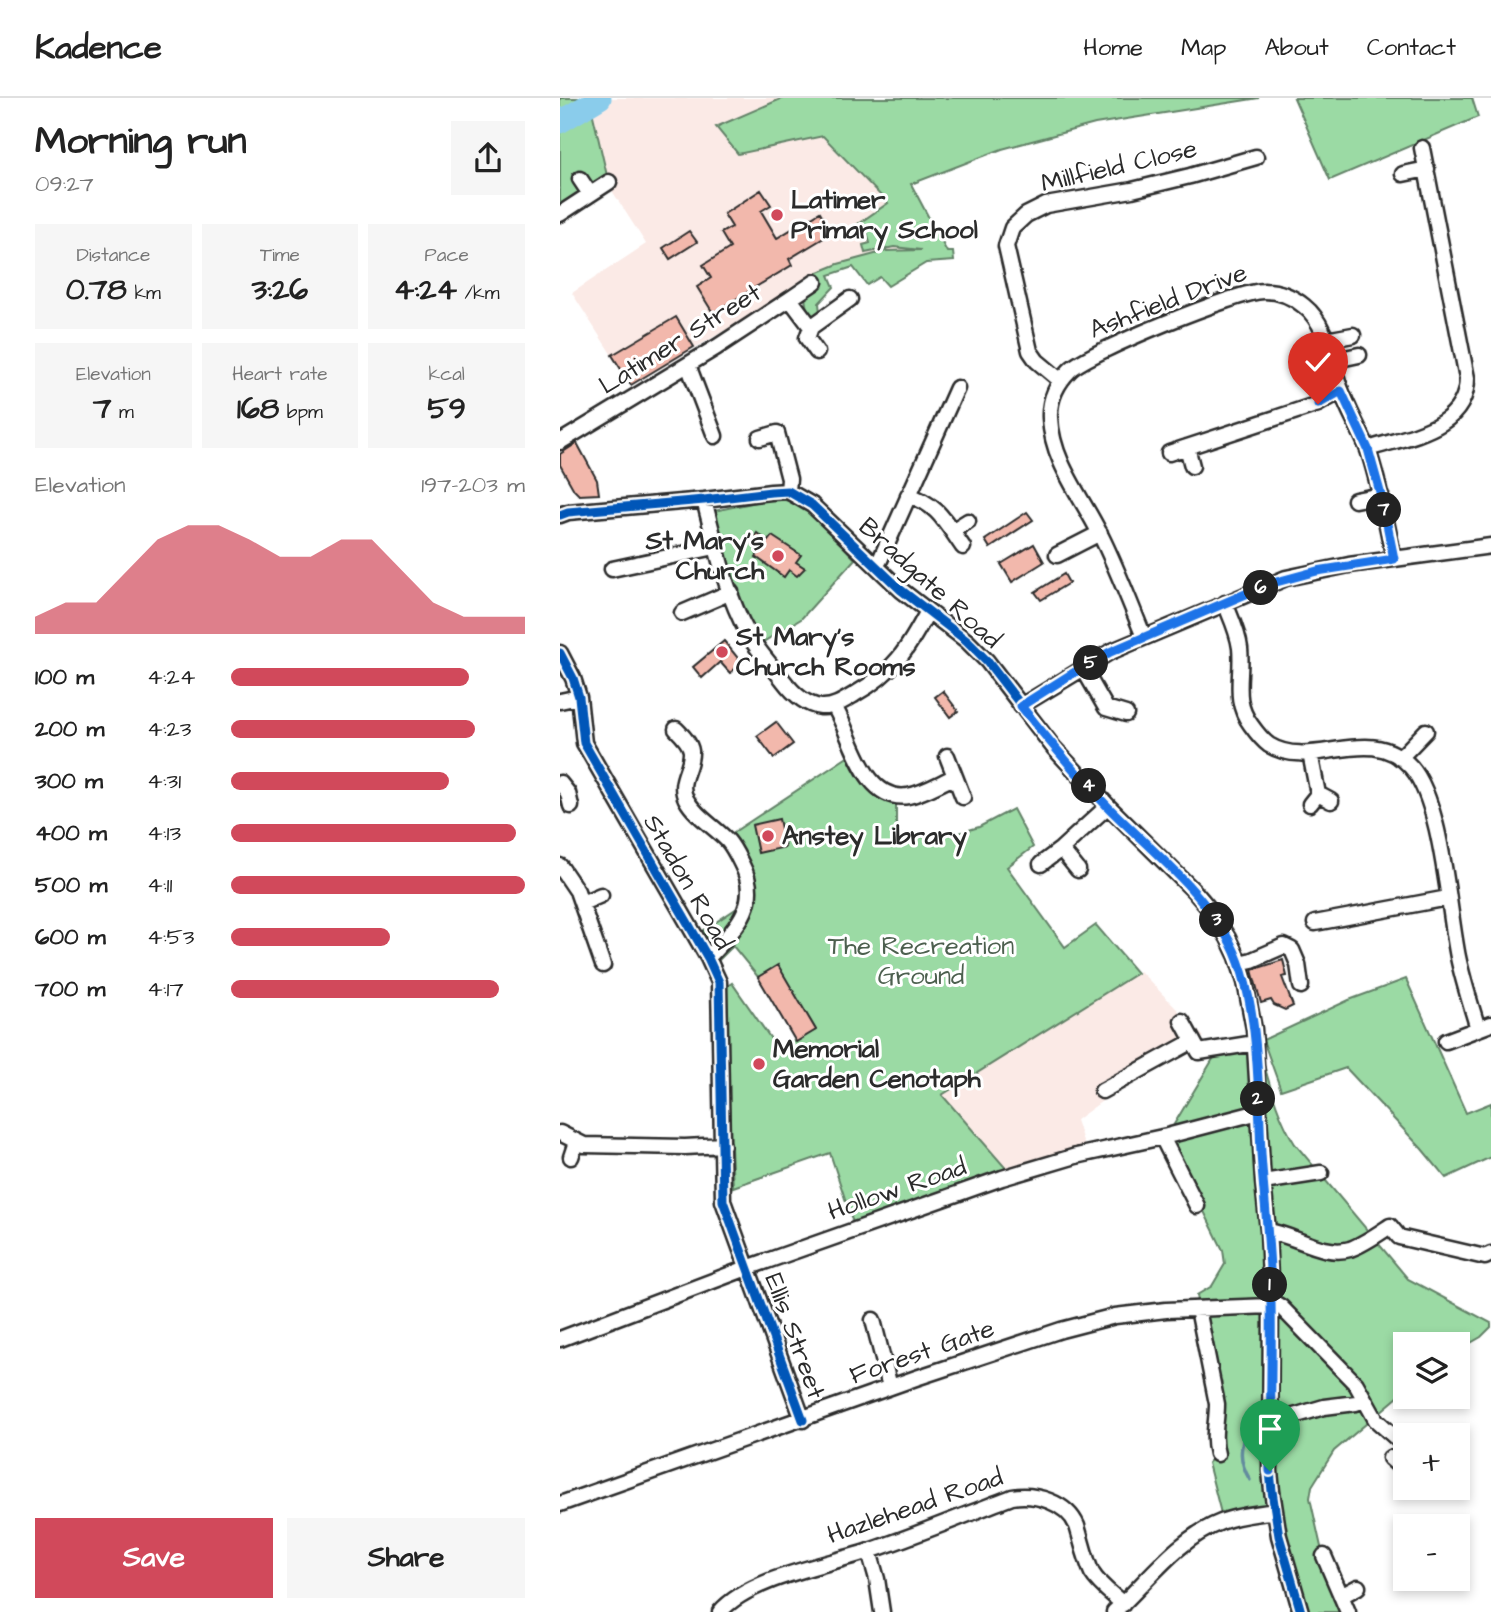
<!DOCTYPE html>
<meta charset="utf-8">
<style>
:root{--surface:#fff;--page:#f6f6f6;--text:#222;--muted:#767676;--line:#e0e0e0;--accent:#d1495b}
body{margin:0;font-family:"Architects Daughter",sans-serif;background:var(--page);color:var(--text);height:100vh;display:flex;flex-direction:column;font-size:26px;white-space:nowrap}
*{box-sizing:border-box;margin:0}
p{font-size:23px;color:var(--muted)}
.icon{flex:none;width:38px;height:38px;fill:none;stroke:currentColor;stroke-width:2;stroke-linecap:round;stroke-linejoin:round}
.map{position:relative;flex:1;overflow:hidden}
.details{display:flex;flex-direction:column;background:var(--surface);width:560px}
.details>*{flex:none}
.tools{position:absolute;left:833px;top:1234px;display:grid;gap:14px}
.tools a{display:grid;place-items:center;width:77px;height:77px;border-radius:0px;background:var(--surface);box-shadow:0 4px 10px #0003;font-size:35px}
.pin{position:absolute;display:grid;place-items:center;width:60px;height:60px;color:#fff;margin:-72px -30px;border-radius:50% 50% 50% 0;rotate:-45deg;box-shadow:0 0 7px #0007}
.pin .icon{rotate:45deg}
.km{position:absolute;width:35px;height:35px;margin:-18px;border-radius:50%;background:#222;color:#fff;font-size:19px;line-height:35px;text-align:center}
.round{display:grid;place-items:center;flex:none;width:74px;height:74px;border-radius:0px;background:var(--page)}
.overview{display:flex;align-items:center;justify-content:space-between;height:119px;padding:0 35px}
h1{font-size:38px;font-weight:700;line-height:52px}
.figures{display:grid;grid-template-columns:repeat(3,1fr);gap:10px;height:119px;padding:7px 35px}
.figures div{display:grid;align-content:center;border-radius:0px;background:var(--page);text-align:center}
.figures b{font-size:30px;font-weight:700}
.figures small{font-size:19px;font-weight:400}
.figures p{font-size:19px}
.chart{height:196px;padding:14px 35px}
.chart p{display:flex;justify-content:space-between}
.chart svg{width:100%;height:126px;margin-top:7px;fill:var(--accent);opacity:.7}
.primary-button{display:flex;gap:14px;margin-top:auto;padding:14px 35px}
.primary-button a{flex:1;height:80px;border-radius:0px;background:var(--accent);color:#fff;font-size:28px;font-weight:700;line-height:80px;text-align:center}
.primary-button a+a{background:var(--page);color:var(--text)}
ul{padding:0 35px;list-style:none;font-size:23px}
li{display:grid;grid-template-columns:112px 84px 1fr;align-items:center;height:52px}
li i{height:18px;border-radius:9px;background:var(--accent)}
header{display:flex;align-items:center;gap:42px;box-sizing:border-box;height:98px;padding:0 35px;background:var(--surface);border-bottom:2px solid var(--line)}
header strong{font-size:33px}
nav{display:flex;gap:38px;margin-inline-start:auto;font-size:24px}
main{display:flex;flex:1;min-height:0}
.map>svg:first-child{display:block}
.built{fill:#fbeae6}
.green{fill:#9bdaa4;stroke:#638268;stroke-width:2}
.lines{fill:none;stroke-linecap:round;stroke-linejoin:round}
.stream{stroke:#648c9e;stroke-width:3.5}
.river{stroke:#8acceb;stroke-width:23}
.building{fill:#f2b8ac;stroke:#2b2b2b;stroke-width:2}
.minor-casing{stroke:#2b2b2b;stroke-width:19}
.minor{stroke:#fff;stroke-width:14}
.cycleway-casing{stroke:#fff;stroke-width:13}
.cycleway{stroke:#0057b8;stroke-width:9}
.route-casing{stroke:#fff;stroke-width:14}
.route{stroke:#1a73e8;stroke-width:9}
.poi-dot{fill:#d1495b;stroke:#fff;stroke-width:2.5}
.labels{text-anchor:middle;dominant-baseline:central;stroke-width:6;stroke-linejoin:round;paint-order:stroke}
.street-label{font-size:26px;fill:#2b2b2b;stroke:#fff}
.poi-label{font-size:26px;font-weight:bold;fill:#2b2b2b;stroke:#fff;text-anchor:start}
.park-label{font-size:26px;fill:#4d604f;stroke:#fff}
</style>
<header>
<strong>Kadence</strong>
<nav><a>Home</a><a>Map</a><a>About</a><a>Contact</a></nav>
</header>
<main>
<section class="details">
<div class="overview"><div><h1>Morning run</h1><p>09:27</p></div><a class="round"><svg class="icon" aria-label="share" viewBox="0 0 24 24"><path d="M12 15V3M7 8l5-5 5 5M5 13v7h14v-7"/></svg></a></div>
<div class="figures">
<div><p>Distance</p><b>0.78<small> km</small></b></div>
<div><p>Time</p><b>3:26</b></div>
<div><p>Pace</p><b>4:24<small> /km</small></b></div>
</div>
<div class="figures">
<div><p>Elevation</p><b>7<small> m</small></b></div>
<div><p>Heart rate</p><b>168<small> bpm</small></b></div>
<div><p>kcal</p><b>59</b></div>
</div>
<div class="chart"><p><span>Elevation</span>197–203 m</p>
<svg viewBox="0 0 160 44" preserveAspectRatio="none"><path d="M0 44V38L10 33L20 33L30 22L40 11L50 6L60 6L70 11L80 17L90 17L100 11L110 11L120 22L130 33L140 38L150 38L160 38V44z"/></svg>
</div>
<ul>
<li><b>100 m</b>4:24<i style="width:81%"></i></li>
<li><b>200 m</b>4:23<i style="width:83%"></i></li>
<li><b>300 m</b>4:31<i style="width:74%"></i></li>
<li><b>400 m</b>4:13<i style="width:97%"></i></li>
<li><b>500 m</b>4:11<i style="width:100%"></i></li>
<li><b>600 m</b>4:53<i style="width:54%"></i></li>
<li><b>700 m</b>4:17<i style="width:91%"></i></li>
</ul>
<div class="primary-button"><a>Save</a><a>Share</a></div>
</section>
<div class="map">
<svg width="931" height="1514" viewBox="0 0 931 1514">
<rect width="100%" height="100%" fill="#fff"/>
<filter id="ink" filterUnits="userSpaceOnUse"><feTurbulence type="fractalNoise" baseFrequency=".0143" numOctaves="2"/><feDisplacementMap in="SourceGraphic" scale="14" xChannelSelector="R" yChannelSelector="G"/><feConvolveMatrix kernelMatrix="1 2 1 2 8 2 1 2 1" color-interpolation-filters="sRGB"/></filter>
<g filter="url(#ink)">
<path class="built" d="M37,0H293L385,149L326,153L264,171L251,177L193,216L71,287L12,195L86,146L49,88L32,8Z
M580,873L644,939L574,980L516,1022L526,1052L450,1075L381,998Z"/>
<path class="green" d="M0,0H29L48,82L0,115Z
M223,0H699L535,26L442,51L351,86L387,154H393L394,163L366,165L328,188L320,179L307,187L293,169L269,177L274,189L259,205L260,215L253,219L247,212L245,200L257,188L251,177L278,166L326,153L361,152L334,149L305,155L303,147L310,145L307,134L301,136L298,126L328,105L263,38L178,56L156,29Z
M734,0H912L918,19L770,82Z
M215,400C248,403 272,438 295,461L241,521L203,544L188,535L180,516L154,413Z
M289,658L336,707V726L342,740L361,739L382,735L392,737L419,729L453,711L473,749L447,769L505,849L536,827L577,875L382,997L450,1075L294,1128L270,1055L173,1089L163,891L172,885L218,951L256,932L217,868L198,879L173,848L159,862L141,834L189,802L165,740Z
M846,881L906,1015L931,1005V1059L886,1080L862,1051L786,970L721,992L703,942L789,902Z
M699,949C709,983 716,1016 735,1046L848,1181L931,1225V1229L921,1239L898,1252V1246H845V1293L774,1353L752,1388L750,1400L761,1449L788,1514H749L715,1413L663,1423L648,1365L657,1356V1320L637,1197L652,1188L665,1166L663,1152L607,1038L659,951Z"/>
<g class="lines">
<path class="stream" d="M687,1329C680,1350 678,1362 690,1382"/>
<path class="river" d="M0,24L40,0"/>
</g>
<path class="building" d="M201,92L211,107L201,113L217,140L260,114L272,135L229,161L232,167L153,215L137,189L151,180L143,167L170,150L161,135L172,129L164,116Z
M129,133L137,144L110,161L103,150Z
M116,219L134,249L71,287L52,257Z
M17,345L37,382L39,396L19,397L14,392L0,367V356Z
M467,414L473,422L430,450L425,442Z
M197,435L208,443L212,438L241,457L236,464L245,470L237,478L229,472L224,479L196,459L201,452L191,445Z
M474,446L484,464L452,484L441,466Z
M504,476L509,485L481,502L475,494Z
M164,543L182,565L170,575L160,564L142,580L133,569Z
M383,593L398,613L390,619L375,599Z
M216,624L233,646L214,660L197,638Z
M219,721L225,749L198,755L192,727Z
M723,862L727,878L722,879L733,908L725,912L714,907L711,902L701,905L692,872Z
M218,867L256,932L236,944L198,879Z"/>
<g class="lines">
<defs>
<path id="minor" d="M843,76L867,71
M20,81L30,96
M0,116L49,84
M230,201L255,184
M766,242L793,237
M257,254L247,240L251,229L290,201
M771,263L799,257
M128,267L155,338
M501,283L477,263L470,253L446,148L452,130L466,117L486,107L572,92L630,78L696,59
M200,340L217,335L229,381L228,393
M0,344L157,249L230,201L251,229
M627,349L632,368
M808,351C847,338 907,332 907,280L862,50
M609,355L758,306L781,293
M348,397C378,406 386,425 403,449
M144,402C156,447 165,494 187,534C196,551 211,567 223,582C232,594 245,607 261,609C274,610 285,602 295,596C334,574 348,551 368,513
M795,402L821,397
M0,417L8,414L144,402L211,394L228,393L252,407L341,492L407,543L427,563L494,650L548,708L634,793L651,813L668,840L677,859L685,884L694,931L703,1084L708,1133L711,1203L710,1373L712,1393L719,1438L741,1514
M392,433L408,423
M497,457L540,435
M315,467L320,462L397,290
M52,471L155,449
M665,505C671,520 678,534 680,550C683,578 672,602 691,627C696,634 702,642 709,647C753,674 810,623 851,669C882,704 888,810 898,859C903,883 911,907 918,931
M122,515L171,494
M584,539C570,505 557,470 540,436C522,399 492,364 490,320C489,302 497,285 510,272C528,254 680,192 705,193C720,193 733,199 744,208C768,227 770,262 780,289C787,311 800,331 808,352C820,387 826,424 834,461
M0,555L13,580L19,599L24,645L148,860L159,884L163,1103L243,1322
M523,570L546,610L566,616
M0,603L19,599
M274,608C292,637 303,705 348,698C364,695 380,685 394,679
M461,608L550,554L726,480L789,467L931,448
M116,631C122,637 130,645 131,653C132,671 117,683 126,701C135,718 155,729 168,743C174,750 178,759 182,767C203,807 173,832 148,860
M750,655L758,696
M387,658L403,699
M840,660L866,633
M0,685L8,695L11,708
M750,706L758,696L771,703
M501,751L518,772
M481,766L501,751L548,708
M0,768L17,793L43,867
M22,805L41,797
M755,825L888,800
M679,865L692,862L724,848L732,852L738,866L741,888
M622,923L639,954L695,945
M886,943L931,926
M542,993L633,943
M0,1035L24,1047L125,1049L163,1047
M602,1039L637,1108
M11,1059L16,1044
M703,1084L761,1075
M708,1133C734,1137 765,1159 790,1151C804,1146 818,1136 830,1128L839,1139L925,1159L931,1156
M711,1203L721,1209L796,1286L816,1322L845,1348
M638,1211L657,1306C657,1324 652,1338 657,1356
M313,1222L330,1289
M0,1241L187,1170L442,1080L516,1058L607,1038L699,1014
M710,1325L764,1309L796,1305L804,1302
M830,1360L839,1368L845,1369
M0,1406L356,1280L501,1232L555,1218L606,1212L711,1208
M309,1453L317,1481L322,1514
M764,1458L788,1514
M781,1498L798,1489
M160,1514C190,1479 269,1467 312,1452C359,1436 405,1417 452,1399C475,1395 507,1404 517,1428C522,1444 525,1460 532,1475C539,1487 552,1496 563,1506
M554,1514C588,1483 617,1441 661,1424C678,1417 698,1416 715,1413"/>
</defs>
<use href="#minor" class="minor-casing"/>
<use href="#minor" class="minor"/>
<defs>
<path id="cycleway" d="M0,417L8,414L144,402L211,394L228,393L252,407L341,492L407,543L427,563L494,650L548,708L634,793L651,813L668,840L677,859L685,884L694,931L703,1084L708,1133L711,1203L710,1373L712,1393L719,1438L741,1514
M0,555L13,580L19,599L24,645L148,860L159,884L163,1103L243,1322"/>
</defs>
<use href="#cycleway" class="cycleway-casing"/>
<use href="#cycleway" class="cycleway"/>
</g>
</g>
<g class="lines" filter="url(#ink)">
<defs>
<path id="route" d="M710,1373C710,1316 712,1260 711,1203C711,1153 704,1104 701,1055C698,991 700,892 666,837C636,787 589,750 548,709C517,677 489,643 461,608L510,577L550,554L709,486L757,473L834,461L822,401L808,351L781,293L758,306"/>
</defs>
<use href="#route" class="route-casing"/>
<use href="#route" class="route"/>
</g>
<g class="poi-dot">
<circle cx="217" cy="117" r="7"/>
<circle cx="218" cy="458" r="7"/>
<circle cx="162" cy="554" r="7"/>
<circle cx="208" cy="738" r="7"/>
<circle cx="199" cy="966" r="7"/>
</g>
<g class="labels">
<g class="street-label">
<text transform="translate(559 68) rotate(-13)">Millfield Close</text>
<text transform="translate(608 203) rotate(-21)">Ashfield Drive</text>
<text transform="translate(120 241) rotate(-32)">Latimer Street</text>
<text transform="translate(370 485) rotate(42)">Bradgate Road</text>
<text transform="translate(128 784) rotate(60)">Stadon Road</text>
<text transform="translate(337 1091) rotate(-19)">Hollow Road</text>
<text transform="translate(235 1238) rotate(70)">Ellis Street</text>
<text transform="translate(362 1254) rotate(-19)">Forest Gate</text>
<text transform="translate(355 1408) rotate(-19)">Hazlehead Road</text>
</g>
<g class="poi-label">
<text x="231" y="102">Latimer<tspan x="231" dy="30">Primary School</tspan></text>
<text x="204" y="443" text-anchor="end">St Mary's<tspan x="204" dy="30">Church</tspan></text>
<text x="176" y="539">St Mary's<tspan x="176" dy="30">Church Rooms</tspan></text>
<text x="222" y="738">Anstey Library</text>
<text x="213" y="951">Memorial<tspan x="213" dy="30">Garden Cenotaph</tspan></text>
</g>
<g class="park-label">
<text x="361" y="848">The Recreation<tspan x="361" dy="30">Ground</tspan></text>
</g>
</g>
</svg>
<div class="tools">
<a><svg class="icon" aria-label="layers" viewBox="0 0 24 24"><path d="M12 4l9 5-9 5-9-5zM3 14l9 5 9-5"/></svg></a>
<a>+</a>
<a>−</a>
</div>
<div class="pin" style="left:710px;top:1373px;background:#1e9e55"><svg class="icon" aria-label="arrive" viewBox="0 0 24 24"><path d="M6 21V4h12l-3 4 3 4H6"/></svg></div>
<div class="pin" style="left:758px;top:306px;background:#d93025"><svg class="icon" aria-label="check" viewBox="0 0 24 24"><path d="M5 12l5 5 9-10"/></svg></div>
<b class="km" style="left:710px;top:1187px">1</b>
<b class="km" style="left:698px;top:1001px">2</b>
<b class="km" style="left:657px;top:822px">3</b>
<b class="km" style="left:529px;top:688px">4</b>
<b class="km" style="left:531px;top:565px">5</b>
<b class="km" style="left:701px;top:490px">6</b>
<b class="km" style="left:824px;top:412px">7</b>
</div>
</main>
